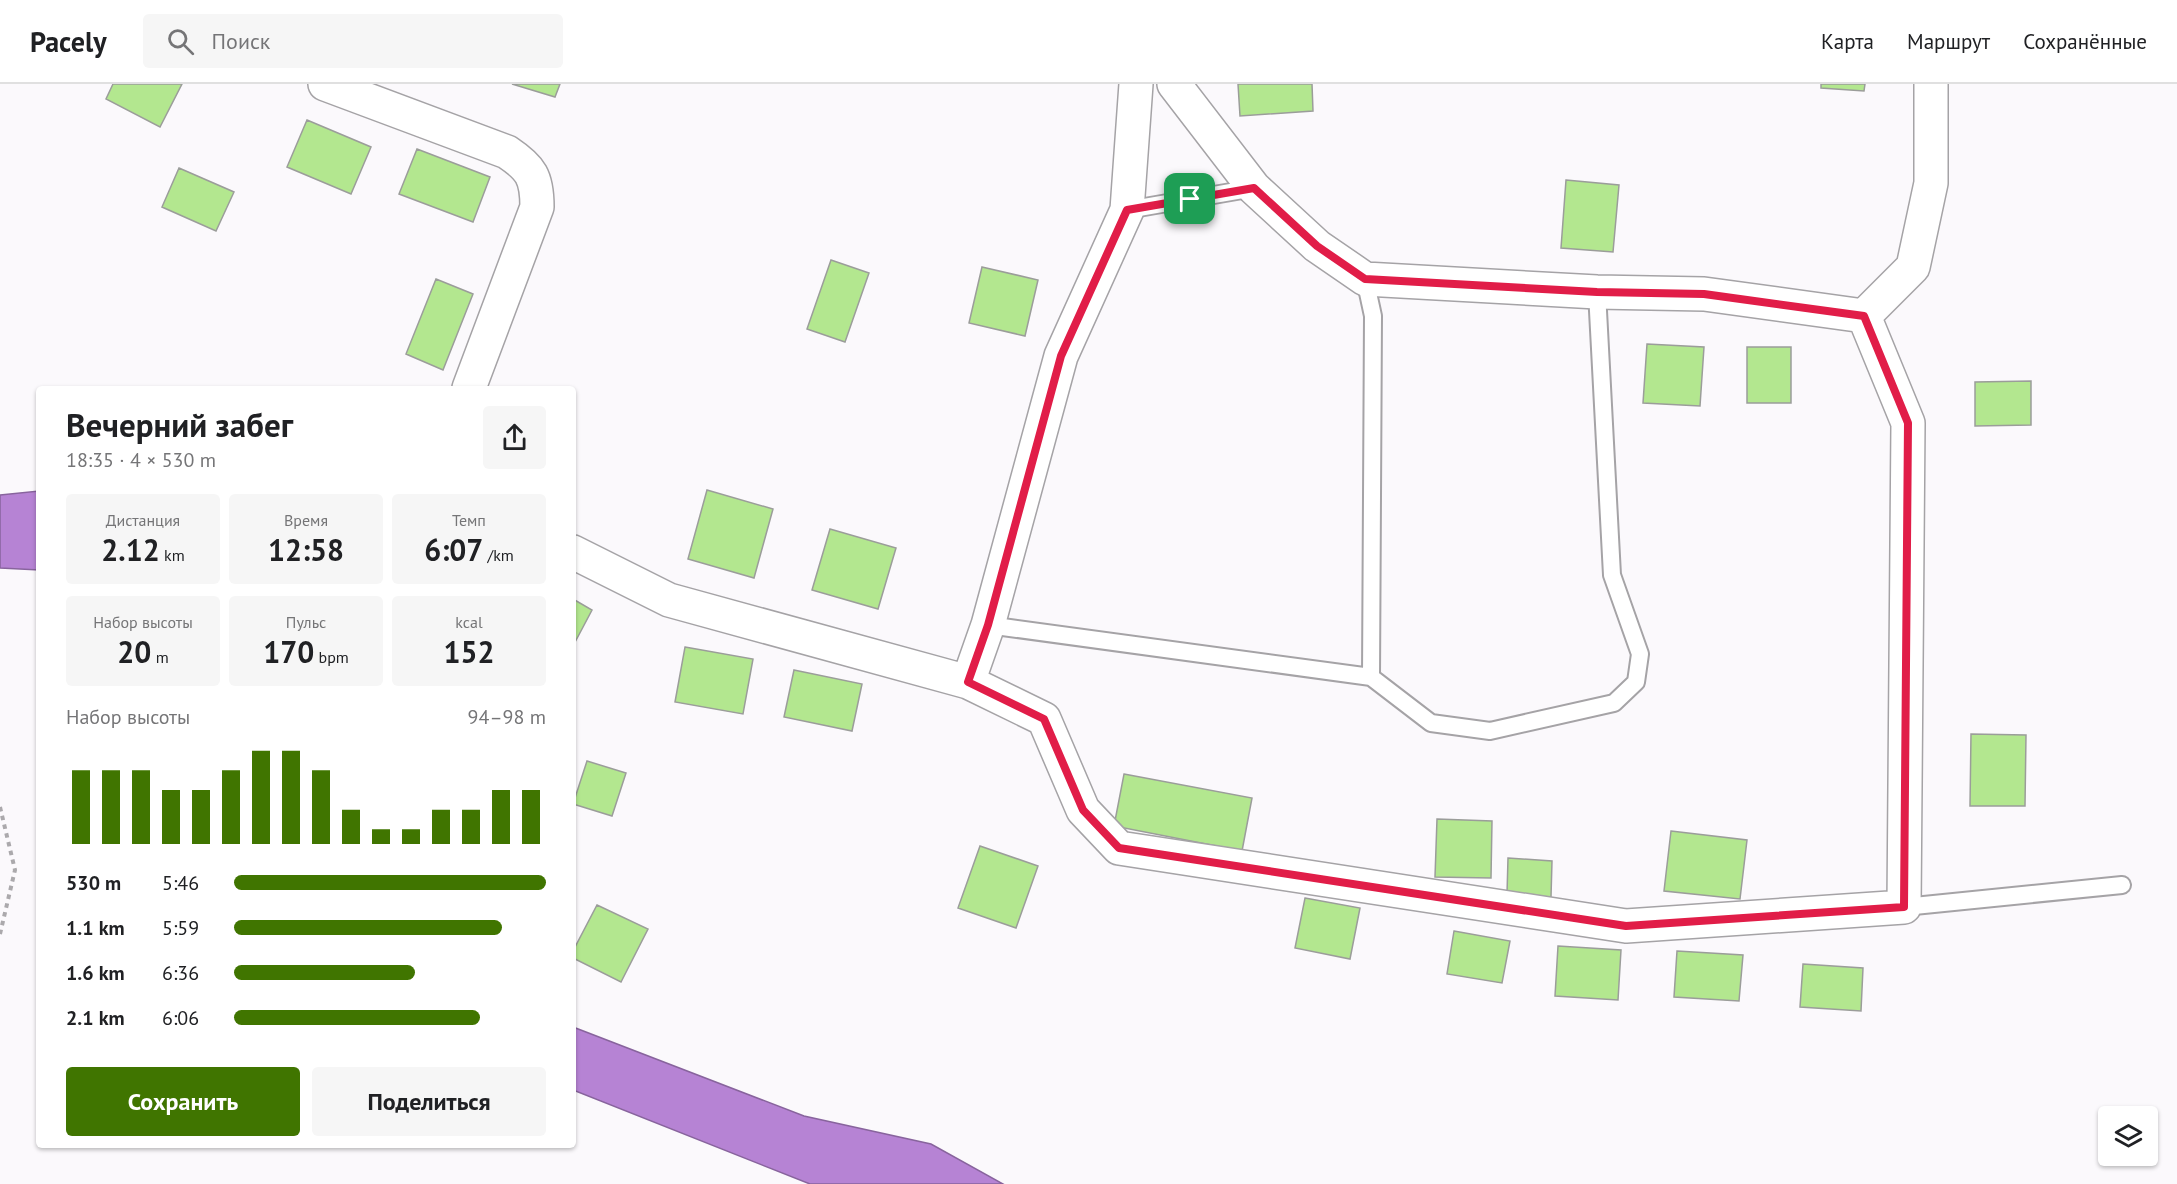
<!DOCTYPE html>
<html lang="ru">
<meta charset="utf-8">
<style>
:root{--surface:#fff;--page:#f6f6f6;--text:#202124;--muted:#757577;--line:#e0e0e0;--accent:#407500}
body{margin:0;font-family:"PT Sans",sans-serif;background:var(--page);color:var(--text);height:100vh;display:flex;flex-direction:column;font-size:22px;white-space:nowrap}
*{box-sizing:border-box;margin:0}
p{font-size:20px;color:var(--muted)}
.icon{flex:none;width:33px;height:33px;fill:none;stroke:currentColor;stroke-width:2;stroke-linecap:round;stroke-linejoin:round}
.map{position:relative;flex:1;overflow:hidden}
.details{position:absolute;left:36px;top:302px;width:540px;height:762px;display:flex;flex-direction:column;background:var(--surface);border-radius:6px;box-shadow:0 2px 4px #0004}
.details>*{flex:none}
.fabs{position:absolute;left:2098px;top:1022px;display:grid;gap:12px}
.fabs a{display:grid;place-items:center;width:60px;height:60px;border-radius:6px;background:var(--surface);box-shadow:0 2px 4px #0004;font-size:30px}
.pin{position:absolute;display:grid;place-items:center;width:51px;height:51px;color:#fff;margin:-26px;border-radius:12px;box-shadow:0 3px 9px #0006}
.round{display:grid;place-items:center;flex:none;width:63px;height:63px;border-radius:6px;background:var(--page)}
.head{display:flex;align-items:center;justify-content:space-between;height:102px;padding:0 30px}
h1{font-size:33px;font-weight:600;line-height:45px}
.figures{display:grid;grid-template-columns:repeat(3,1fr);gap:9px;height:102px;padding:6px 30px}
.figures div{display:grid;align-content:center;border-radius:6px;background:var(--page);text-align:center}
.figures b{font-size:30px;font-weight:600}
.figures small{font-size:16px;font-weight:400}
.figures p{font-size:16px}
.chart{height:168px;padding:12px 30px}
.chart p{display:flex;justify-content:space-between}
.chart svg{width:100%;height:108px;margin-top:6px;stroke:var(--accent);stroke-width:6}
.primary-button{display:flex;gap:12px;margin-top:auto;padding:12px 30px}
.primary-button a{flex:1;height:69px;border-radius:6px;background:var(--accent);color:#fff;font-size:24px;font-weight:600;line-height:69px;text-align:center}
.primary-button a+a{background:var(--page);color:var(--text)}
ul{padding:0 30px;list-style:none;font-size:20px}
li{display:grid;grid-template-columns:96px 72px 1fr;align-items:center;height:45px}
li i{height:15px;border-radius:8px;background:var(--accent)}
header{display:flex;align-items:center;gap:36px;box-sizing:border-box;height:84px;padding:0 30px;background:var(--surface);border-bottom:2px solid var(--line)}
header strong{font-size:28px}
nav{display:flex;gap:33px;margin-inline-start:auto;font-size:21px}
.search{width:420px;height:54px;background:var(--page);display:flex;align-items:center;gap:15px;box-sizing:border-box;padding:0 21px;border-radius:6px;color:var(--muted);font-size:22px}
.map>svg:first-child{display:block}
.water{fill:#b683d4;stroke:#88649d;stroke-width:1.5}
.building{fill:#b3e78f;stroke:#9b9d9a;stroke-width:1.5}
.lines{fill:none;stroke-linecap:round;stroke-linejoin:round}
.service-casing{stroke:#a5a3a6;stroke-width:20}
.minor-casing{stroke:#a5a3a6;stroke-width:36}
.path{stroke:#aba9ac;stroke-width:4;stroke-dasharray:4.5 4.5;stroke-linecap:butt}
.service{stroke:#fff;stroke-width:16}
.minor{stroke:#fff;stroke-width:33}
.route-casing{stroke:#fff;stroke-width:12}
.route{stroke:#e11d48;stroke-width:8}
</style>
<header>
<strong>Pacely</strong>
<div class="search"><svg class="icon" aria-label="search" viewBox="0 0 24 24"><circle cx="10" cy="10" r="6"/><path d="M15 15l6 6"/></svg>Поиск</div>
<nav><a>Карта</a><a>Маршрут</a><a>Сохранённые</a></nav>
</header>
<div class="map">
<svg width="2177" height="1100" viewBox="0 0 2177 1100">
<rect width="100%" height="100%" fill="#fbf9fc"/>
<path class="water" d="M39,407V486L0,484V411Z
M573,943L804,1032L931,1060L1003,1100H810L573,1006Z"/>
<path class="building" d="M113,0H182L160,43L106,15Z
M512,0H560L555,13Z
M1238,0H1312L1313,27L1240,32Z
M1821,0H1865L1864,7L1821,4Z
M307,36L371,63L351,110L287,83Z
M417,65L490,93L473,138L399,110Z
M179,84L234,108L216,147L162,123Z
M1566,96L1619,101L1613,168L1561,164Z
M831,176L869,189L845,258L807,245Z
M982,183L1038,196L1025,252L969,239Z
M436,195L473,210L443,286L406,270Z
M1647,260L1704,263L1700,322L1643,319Z
M1747,263H1791V319H1747Z
M2031,297V341L1975,342V298Z
M707,406L773,425L754,494L688,475Z
M830,445L896,464L878,525L812,506Z
M573,515L592,526L573,562Z
M685,563L753,575L743,630L675,618Z
M794,586L862,600L852,647L784,633Z
M1971,650L2026,651L2025,722H1970Z
M587,677L626,689L612,732L573,720Z
M1124,690L1252,714L1242,767L1114,742Z
M1437,735L1492,737L1491,794L1435,793Z
M1671,747L1747,756L1740,815L1664,807Z
M980,762L1038,782L1016,844L958,824Z
M1508,774L1552,777L1551,813L1507,810Z
M1305,814L1360,824L1350,875L1295,864Z
M597,821L648,845L621,898L573,874V867Z
M1454,847L1510,857L1502,899L1447,890Z
M1558,862L1621,866L1618,916L1555,912Z
M1677,867L1743,871L1739,917L1674,913Z
M1803,880L1863,884L1861,927L1800,923Z"/>
<g class="lines">
<defs>
<path id="service" d="M1127,126L1254,104
M1365,195L1373,232L1371,593L1431,639L1490,647L1614,619L1636,598L1640,570L1612,491L1597,208
M988,541L1371,593
M1904,823L2122,801"/>
<path id="minor" d="M325,0L507,68C531,84 537,93 537,123L469,304
M1136,0L1127,126L1061,272L988,541L968,598L1044,635L1083,726L1119,764L1626,842L1904,823L1908,339L1864,232L1913,183L1931,99V0
M1174,0L1254,104L1317,162L1365,195L1597,208L1704,210L1864,232
M573,468L669,516L968,598"/>
</defs>
<use href="#service" class="service-casing"/>
<use href="#minor" class="minor-casing"/>
<path class="path" d="M0,723L15,786L0,850"/>
<use href="#service" class="service"/>
<use href="#minor" class="minor"/>
</g>
<g class="lines">
<defs>
<path id="route" d="M1254,104L1317,162L1365,195L1597,208L1704,210L1864,232L1908,339L1904,823L1626,842L1119,764L1083,726L1044,635L968,598L988,541L1061,272L1127,126Z"/>
</defs>
<use href="#route" class="route-casing"/>
<use href="#route" class="route"/>
</g>
</svg>
<div class="fabs">
<a><svg class="icon" aria-label="layers" viewBox="0 0 24 24"><path d="M12 4l9 5-9 5-9-5zM3 14l9 5 9-5"/></svg></a>
</div>
<div class="pin" style="left:1190px;top:115px;background:#1e9e55"><svg class="icon" aria-label="arrive" viewBox="0 0 24 24"><path d="M6 21V4h12l-3 4 3 4H6"/></svg></div>
<section class="details">
<div class="head"><div><h1>Вечерний забег</h1><p>18:35 · 4 × 530 m</p></div><a class="round"><svg class="icon" aria-label="share" viewBox="0 0 24 24"><path d="M12 15V3M7 8l5-5 5 5M5 13v7h14v-7"/></svg></a></div>
<div class="figures">
<div><p>Дистанция</p><b>2.12<small> km</small></b></div>
<div><p>Время</p><b>12:58</b></div>
<div><p>Темп</p><b>6:07<small> /km</small></b></div>
</div>
<div class="figures">
<div><p>Набор высоты</p><b>20<small> m</small></b></div>
<div><p>Пульс</p><b>170<small> bpm</small></b></div>
<div><p>kcal</p><b>152</b></div>
</div>
<div class="chart"><p><span>Набор высоты</span>94–98 m</p>
<svg viewBox="0 0 160 44" preserveAspectRatio="none"><path d="M5 44V14M15 44V14M25 44V14M35 44V22M45 44V22M55 44V14M65 44V6M75 44V6M85 44V14M95 44V30M105 44V38M115 44V38M125 44V30M135 44V30M145 44V22M155 44V22"/></svg>
</div>
<ul>
<li><b>530 m</b>5:46<i style="width:100%"></i></li>
<li><b>1.1 km</b>5:59<i style="width:86%"></i></li>
<li><b>1.6 km</b>6:36<i style="width:58%"></i></li>
<li><b>2.1 km</b>6:06<i style="width:79%"></i></li>
</ul>
<div class="primary-button"><a>Сохранить</a><a>Поделиться</a></div>
</section>
</div>
